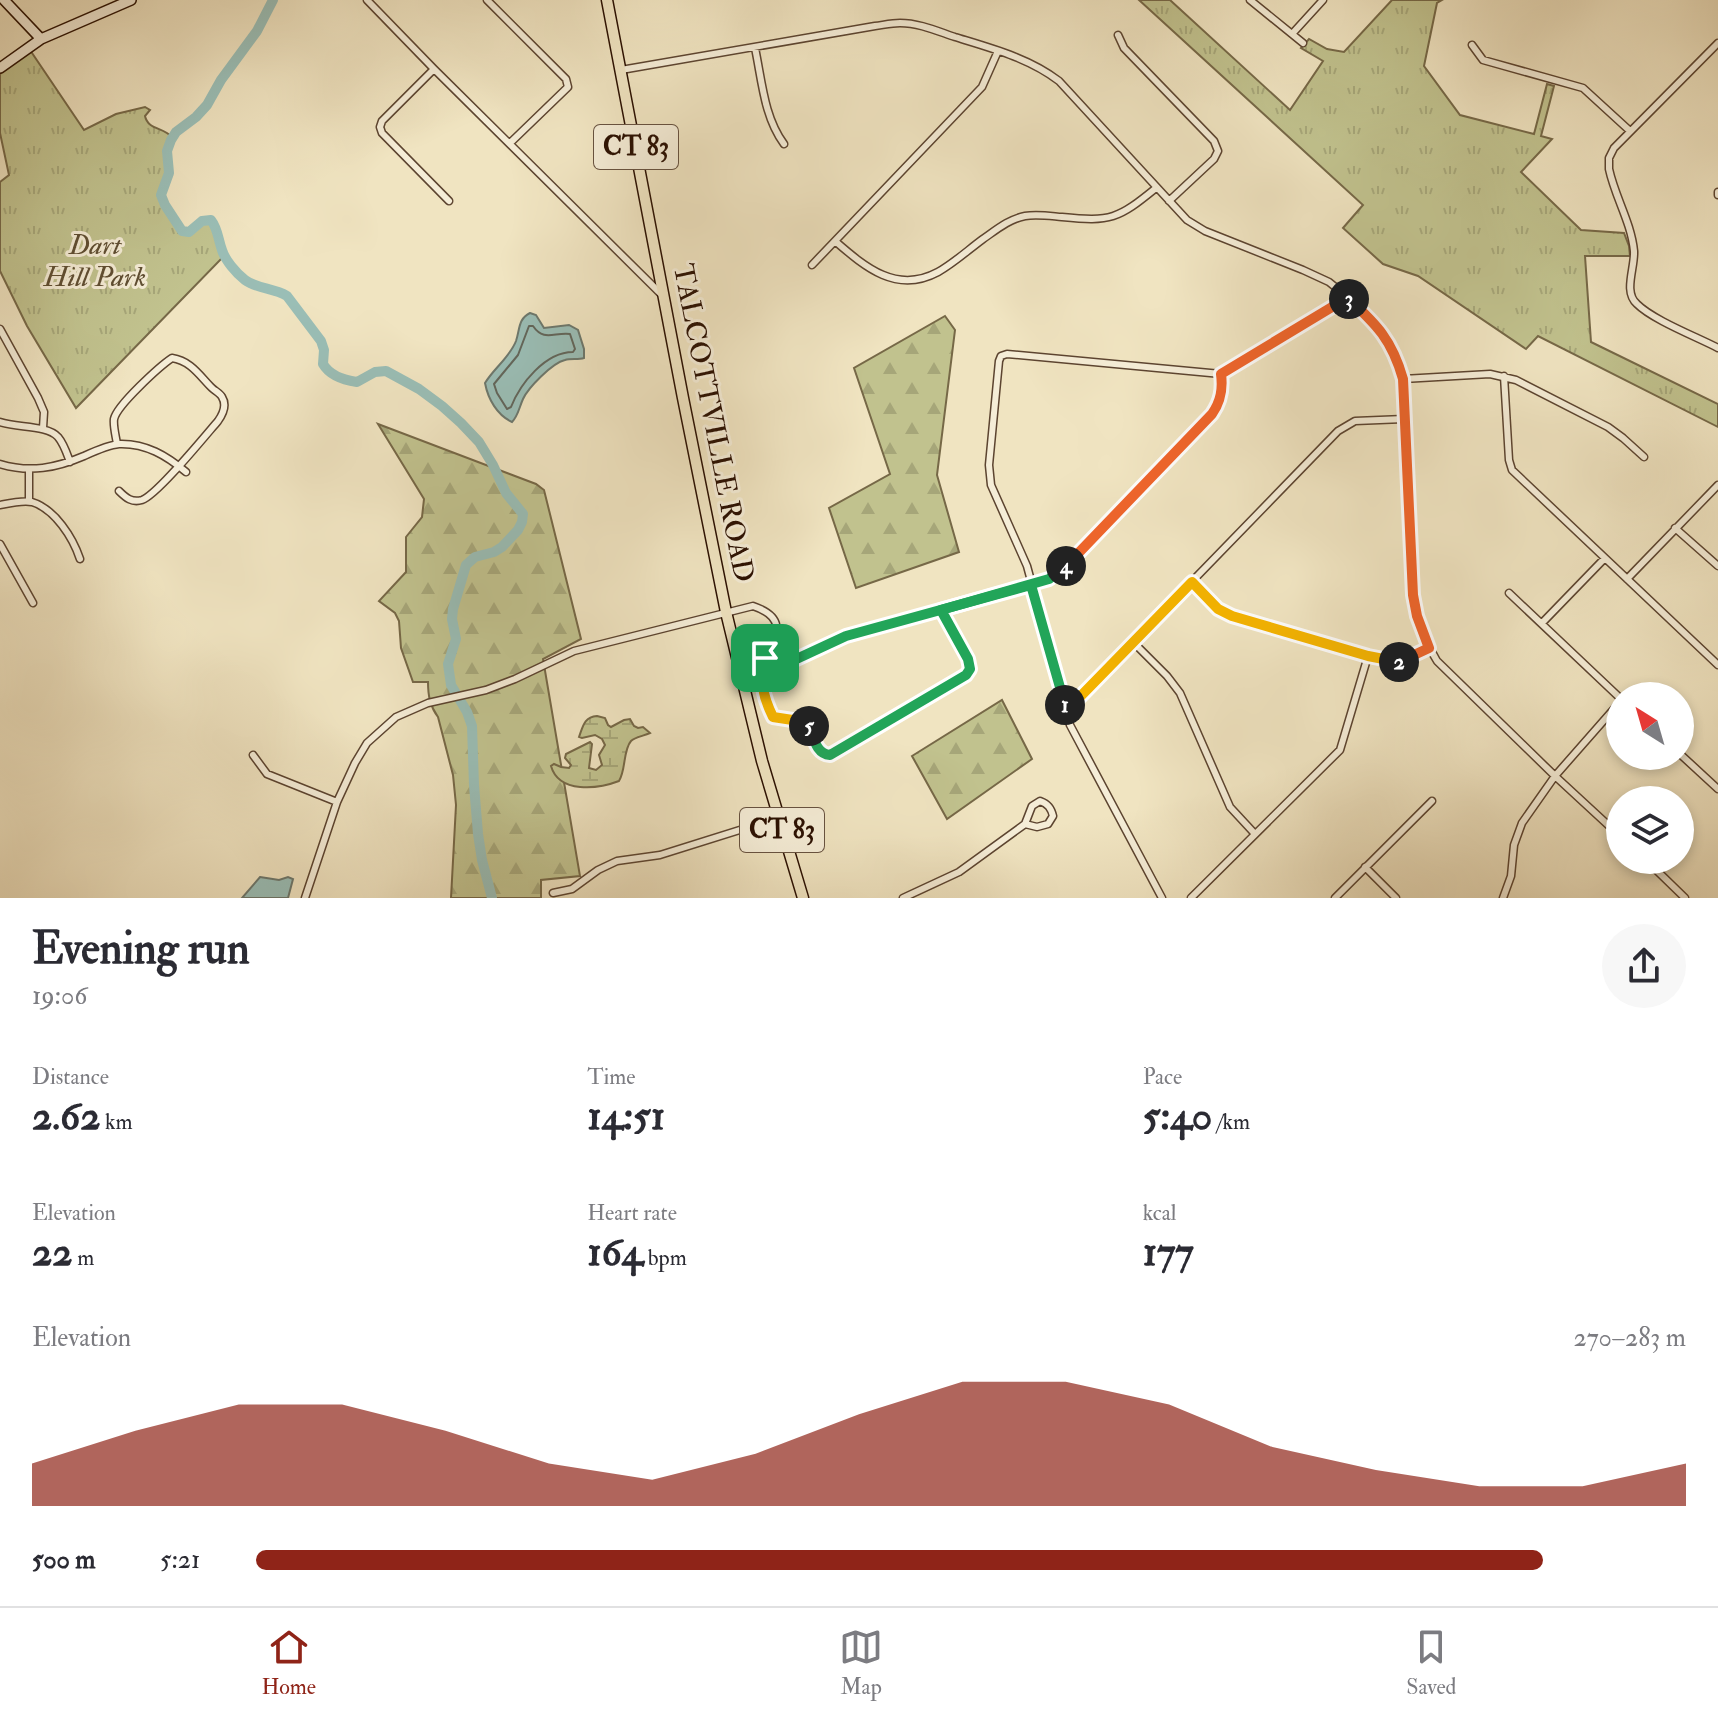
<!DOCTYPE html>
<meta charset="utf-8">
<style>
:root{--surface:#fff;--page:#f7f7f7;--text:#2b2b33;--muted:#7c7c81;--line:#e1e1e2;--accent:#8f2418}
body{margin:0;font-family:"IM FELL Double Pica",serif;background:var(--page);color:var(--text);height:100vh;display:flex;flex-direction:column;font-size:30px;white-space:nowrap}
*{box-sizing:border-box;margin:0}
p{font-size:26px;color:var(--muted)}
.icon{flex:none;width:44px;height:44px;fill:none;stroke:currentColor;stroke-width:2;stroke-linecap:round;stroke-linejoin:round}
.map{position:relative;height:898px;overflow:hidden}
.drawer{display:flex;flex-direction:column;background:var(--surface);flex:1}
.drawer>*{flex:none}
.needle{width:52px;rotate:323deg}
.fabs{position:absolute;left:1606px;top:682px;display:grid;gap:16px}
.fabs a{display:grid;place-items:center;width:88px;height:88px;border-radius:50%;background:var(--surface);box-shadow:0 4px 12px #0003;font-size:40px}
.pin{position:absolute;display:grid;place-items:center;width:68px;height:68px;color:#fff;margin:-34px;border-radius:16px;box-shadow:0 4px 12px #0006}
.km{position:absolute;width:40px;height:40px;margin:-20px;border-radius:50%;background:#222;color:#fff;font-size:22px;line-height:40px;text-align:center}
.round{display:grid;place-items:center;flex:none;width:84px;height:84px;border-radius:42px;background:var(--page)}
.head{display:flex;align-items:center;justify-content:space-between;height:136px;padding:0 32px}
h1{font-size:44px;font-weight:800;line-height:60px}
.metrics{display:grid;grid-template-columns:repeat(3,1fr);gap:12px;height:136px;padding:8px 32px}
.metrics div{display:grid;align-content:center}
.metrics b{font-size:40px;font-weight:800}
.metrics small{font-size:22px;font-weight:400}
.metrics p{font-size:22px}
.chart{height:224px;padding:16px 32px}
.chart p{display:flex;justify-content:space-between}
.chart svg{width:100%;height:144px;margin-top:8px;fill:var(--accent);opacity:.7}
ul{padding:0 32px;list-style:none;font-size:26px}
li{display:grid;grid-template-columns:128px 96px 1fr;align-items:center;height:60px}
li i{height:20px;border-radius:10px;background:var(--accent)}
.dock{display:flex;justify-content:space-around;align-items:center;height:112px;border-top:2px solid var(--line);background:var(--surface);font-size:22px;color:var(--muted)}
.dock a{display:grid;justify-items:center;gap:4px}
.dock .active{color:var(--accent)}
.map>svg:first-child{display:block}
.forest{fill:url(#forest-firs);stroke:#766847;stroke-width:2}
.wetland{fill:url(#wetland-marsh);stroke:#766847;stroke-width:2}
.park{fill:url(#park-tufts);stroke:#766847;stroke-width:2}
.water{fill:#9abeb6;stroke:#6d786d;stroke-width:2}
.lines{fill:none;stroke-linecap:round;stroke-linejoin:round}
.shore{stroke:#62665b;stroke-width:2}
.river{stroke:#9abeb6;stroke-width:10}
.street-casing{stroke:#5c4430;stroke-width:9}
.secondary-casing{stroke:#2a0f00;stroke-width:12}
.primary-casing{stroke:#2a0f00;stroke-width:13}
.street{stroke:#f5edd7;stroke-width:6}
.secondary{stroke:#f5edd7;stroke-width:9}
.primary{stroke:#f0e4c1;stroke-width:10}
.split-1-casing{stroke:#fff;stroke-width:16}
.split-2-casing{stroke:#fff;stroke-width:16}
.split-3-casing{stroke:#fff;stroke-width:16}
.split-4-casing{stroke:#fff;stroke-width:16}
.split-5-casing{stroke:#fff;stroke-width:16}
.split-6-casing{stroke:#fff;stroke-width:16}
.split-1{stroke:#22a559;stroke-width:10}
.split-2{stroke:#f5b400;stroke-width:10}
.split-3{stroke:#f0652b;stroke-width:10}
.split-4{stroke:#f0652b;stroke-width:10}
.split-5{stroke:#22a559;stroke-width:10}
.split-6{stroke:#f5b400;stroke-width:10}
.labels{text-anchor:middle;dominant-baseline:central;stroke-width:6;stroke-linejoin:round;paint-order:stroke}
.shield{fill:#f5edd7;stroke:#675240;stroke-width:2}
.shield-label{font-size:26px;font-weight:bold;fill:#2a0f00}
.park-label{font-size:28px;font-style:italic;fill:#5f4e32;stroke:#f5edd7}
.street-label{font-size:28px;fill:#2a0f00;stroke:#f5edd7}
</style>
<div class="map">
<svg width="1718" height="898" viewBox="0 0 1718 898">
<defs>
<pattern id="forest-firs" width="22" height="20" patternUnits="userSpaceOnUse" patternTransform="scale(2)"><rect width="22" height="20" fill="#c1c28e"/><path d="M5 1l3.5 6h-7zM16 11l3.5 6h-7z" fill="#a6a679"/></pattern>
<pattern id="wetland-marsh" width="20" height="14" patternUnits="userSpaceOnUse" patternTransform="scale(2)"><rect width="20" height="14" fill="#c1c28e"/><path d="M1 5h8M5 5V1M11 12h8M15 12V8" fill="none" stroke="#a6a679"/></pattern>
<pattern id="park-tufts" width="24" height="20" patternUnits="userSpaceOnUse" patternTransform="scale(2)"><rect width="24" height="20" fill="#c1c28e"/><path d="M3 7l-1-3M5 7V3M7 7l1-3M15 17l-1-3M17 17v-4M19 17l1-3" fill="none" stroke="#a6a679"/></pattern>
</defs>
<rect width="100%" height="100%" fill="#f0e4c1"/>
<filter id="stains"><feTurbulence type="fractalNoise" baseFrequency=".0025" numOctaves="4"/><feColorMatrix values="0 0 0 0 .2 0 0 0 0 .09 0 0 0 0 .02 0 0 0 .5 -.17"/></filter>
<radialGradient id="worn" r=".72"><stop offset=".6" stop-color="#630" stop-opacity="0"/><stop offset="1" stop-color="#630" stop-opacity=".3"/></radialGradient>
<path class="forest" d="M945,316L955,330L937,475L959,552L856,588L829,508L890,474L854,368Z
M378,424L536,484L544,490L581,639L543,659L580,876L541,880V898H451L456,805L453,775L438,717C430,706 428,696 428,682H413L401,648L399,621L395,613L379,601L406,572V537L422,517L424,499Z
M1002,700L1032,759L947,819L912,756Z"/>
<path class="wetland" d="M597,716L605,718L608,725L611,727L624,720L630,719L634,726L638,728L643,727L650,733C644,736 635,737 631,741C623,750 626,770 619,781C598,789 559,794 551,766L554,764L561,767L569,768L571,765L565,758L566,754L590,742L592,744L589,768L596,770L602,765L599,755L605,745L602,739L595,735L582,738L579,737C583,726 584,717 597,716Z"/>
<path class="park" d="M1139,0H1170L1290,110L1323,61L1301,48L1309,39L1327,49L1344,52L1392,0H1442L1437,3L1424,66L1460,115L1534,134L1547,84L1554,86L1541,136L1552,139L1521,172L1581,230L1624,233L1629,246L1630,256H1585L1591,342L1718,404V427L1538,336L1526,349L1418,276L1383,264L1343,228L1363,205Z
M30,50L84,130L116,114L145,107L150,110L145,116C148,130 163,127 172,137L167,152L168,176L161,192L163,201L184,232L192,231L204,220L211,221L216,228L224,256L76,408L27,326L0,271V182L9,175L0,133V74Z"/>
<path class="water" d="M530,313L536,315L544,328L569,325L578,330L584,349V358C578,360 571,358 565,360C552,363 528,388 523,399C519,408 518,416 512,422C497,415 488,399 485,383C494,368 510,357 516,341C520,329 518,319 530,313Z
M260,877L279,880L288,877L293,879L288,898H242Z"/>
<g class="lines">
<path class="shore" d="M529,326H533C544,342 554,332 570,334L575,349L573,352C545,352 520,384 511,407L507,409L497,393L494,384L518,355Z"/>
<path class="river" d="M273,0L257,31L221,80L207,105L196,117L176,132L171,140L167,151L169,173L161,195L165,205L182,231L189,232L202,221L211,220C218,229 218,239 222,250C225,260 236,273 245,280C257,289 274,288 287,296L321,341L324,350L323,364C330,376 343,380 357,382L375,372L386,371L419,389L442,406L461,423L479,442L493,465L506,493L523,514L522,522L518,530L502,547L494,552L475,557L466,565L453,609L452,619L456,639L448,664L451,685L467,712L472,726L474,785L478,834L482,860L492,898"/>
<defs>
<path id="street" d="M367,0L434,69L660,293
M487,0L566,79L568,87L510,143
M1250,0L1303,43
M1292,34L1323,0
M1118,35L1124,48L1214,141L1218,151L1214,159L1169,201
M1718,43L1614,148L1609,158V169C1615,197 1631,222 1634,251C1635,268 1623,292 1637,304C1653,320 1697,337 1718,348
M1472,45L1483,60L1583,88L1630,131
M755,48C762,81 764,117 784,144
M434,69L382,121L380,127L382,133L449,201
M621,70L875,26C883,25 892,23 900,23C919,23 937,31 955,37C991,48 1029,58 1059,81L1187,220L1205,231L1303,270L1329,282L1345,295L1378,327L1389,341L1398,360L1403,379L1404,399L1413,595C1417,619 1424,640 1437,661L1555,776L1620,836
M1718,192V195
M835,241C866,268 897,294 938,272C954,263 968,250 983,239C996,230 1009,219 1025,216C1037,214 1050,216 1062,217C1111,222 1118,219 1156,188
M812,265L982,87L998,51
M0,329L38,398L44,412L43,428
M1504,376L1509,460L1512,470L1718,665
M1403,379L1490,374L1516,380L1608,427L1623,438L1644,457
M0,422C17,428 47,425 58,437C64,444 67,454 70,462
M117,444C116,437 113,426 114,419C117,405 160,366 172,358C191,361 199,375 212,388C215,391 220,393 222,397C227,405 223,414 218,421C205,436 157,495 142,500C132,503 126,498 119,491
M0,464C30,473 56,468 84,456C95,451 108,445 119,444C146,443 167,456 186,472
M29,470V501
M0,505C10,503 23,500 32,502C55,509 73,538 80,559
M1675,528L1718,566
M0,544L33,603
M1627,579L1718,485
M1192,582L1218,609L1232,616L1368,656L1392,662L1405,660L1429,648
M1509,593L1620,698
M1542,623L1604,559
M1133,642L1167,676L1180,693L1230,807L1255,834
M765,658L776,663L790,662L846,636L1049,579L1062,570L1212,414C1220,401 1223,389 1221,374
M1064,705L1074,703L1338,431L1355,421L1404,419
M1680,754L1718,789
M253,755L267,774L337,802
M1646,860L1685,898
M1365,867L1396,898
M553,893L572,889L598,870L617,861L660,855L778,818
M305,898L337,802L355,763L367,743L396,717L428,703L486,690L515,679L574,651L753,606C800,622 762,649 761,674C760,688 767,704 773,717L799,721L809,726C814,738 815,754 830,755L966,675L970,669L968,659L941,610
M903,898L959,872L1025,824L1032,806L1040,801C1048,804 1051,808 1053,816L1048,824L1037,827L1025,824
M1162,898L1070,725L1027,566L991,485L989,465L999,361L1001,356L1007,354L1221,374L1337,304L1345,295
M1191,898L1340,750L1368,656
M1335,898L1432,801
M1503,898L1511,876L1514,845L1522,823L1555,776L1620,702"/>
<path id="secondary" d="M4,0L41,39
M0,68L41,39L131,0"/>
<path id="primary" d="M607,0L683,398L726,612L762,761L803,898"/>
</defs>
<use href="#street" class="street-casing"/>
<use href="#secondary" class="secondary-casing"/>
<use href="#primary" class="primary-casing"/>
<use href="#street" class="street"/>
<use href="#secondary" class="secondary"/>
<use href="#primary" class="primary"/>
</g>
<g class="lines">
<defs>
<path id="split-1" d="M765,658L776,663L790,662L846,636L1031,585L1065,705"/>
<path id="split-2" d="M1065,705L1074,703L1192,582L1218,609L1232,616L1368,656L1399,662"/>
<path id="split-3" d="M1349,299C1377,325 1392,340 1403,379L1413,595L1417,616L1429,648L1399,662"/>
<path id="split-4" d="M1066,566L1212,414C1221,401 1223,389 1221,374L1337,304L1345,295L1349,299"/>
<path id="split-5" d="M809,726C814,738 816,754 830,755L966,675L970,669L968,659L941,610L1049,579L1066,566"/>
<path id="split-6" d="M765,658C759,679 763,697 773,717L799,721L809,726"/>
</defs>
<use href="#split-1" class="split-1-casing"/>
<use href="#split-2" class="split-2-casing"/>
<use href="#split-3" class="split-3-casing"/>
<use href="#split-4" class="split-4-casing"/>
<use href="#split-5" class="split-5-casing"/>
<use href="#split-6" class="split-6-casing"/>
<use href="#split-1" class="split-1"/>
<use href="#split-2" class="split-2"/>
<use href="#split-3" class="split-3"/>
<use href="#split-4" class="split-4"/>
<use href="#split-5" class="split-5"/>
<use href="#split-6" class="split-6"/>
</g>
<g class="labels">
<g class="shield">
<rect x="594" y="125" width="84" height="44" rx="6"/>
<rect x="740" y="808" width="84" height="44" rx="6"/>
</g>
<g class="shield-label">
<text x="636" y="147">CT 83</text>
<text x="782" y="830">CT 83</text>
</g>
<g class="park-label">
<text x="95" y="245">Dart<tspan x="95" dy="32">Hill Park</tspan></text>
</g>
<g class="street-label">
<text transform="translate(713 423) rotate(79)">TALCOTTVILLE ROAD</text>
</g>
</g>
<rect width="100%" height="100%" filter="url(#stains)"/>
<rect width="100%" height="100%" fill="url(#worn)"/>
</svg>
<div class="fabs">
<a><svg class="needle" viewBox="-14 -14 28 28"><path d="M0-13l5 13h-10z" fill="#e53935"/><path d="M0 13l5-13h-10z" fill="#7c7c81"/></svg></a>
<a><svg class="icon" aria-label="layers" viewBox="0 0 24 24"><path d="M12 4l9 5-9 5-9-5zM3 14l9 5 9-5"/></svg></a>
</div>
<div class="pin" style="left:765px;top:658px;background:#1e9e55"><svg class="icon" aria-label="arrive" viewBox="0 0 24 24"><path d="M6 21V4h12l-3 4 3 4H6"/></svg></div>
<b class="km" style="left:1065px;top:705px">1</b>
<b class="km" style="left:1399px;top:662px">2</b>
<b class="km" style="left:1349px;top:299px">3</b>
<b class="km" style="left:1066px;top:566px">4</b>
<b class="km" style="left:809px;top:726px">5</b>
</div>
<section class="drawer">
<div class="head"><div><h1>Evening run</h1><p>19:06</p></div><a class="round"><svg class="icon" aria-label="share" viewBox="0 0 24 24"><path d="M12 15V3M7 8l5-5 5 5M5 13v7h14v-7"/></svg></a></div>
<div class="metrics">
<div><p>Distance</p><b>2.62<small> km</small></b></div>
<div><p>Time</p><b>14:51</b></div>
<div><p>Pace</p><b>5:40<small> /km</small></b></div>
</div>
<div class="metrics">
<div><p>Elevation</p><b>22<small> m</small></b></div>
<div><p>Heart rate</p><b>164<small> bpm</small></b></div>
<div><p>kcal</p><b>177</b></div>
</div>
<div class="chart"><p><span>Elevation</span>270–283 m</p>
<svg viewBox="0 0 160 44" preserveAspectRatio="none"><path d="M0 44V31L10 21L20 13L30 13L40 21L50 31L60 36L70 28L80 16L90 6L100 6L110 13L120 26L130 33L140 38L150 38L160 31V44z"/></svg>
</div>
<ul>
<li><b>500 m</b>5:21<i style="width:90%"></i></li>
</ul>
</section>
<nav class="dock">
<a class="active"><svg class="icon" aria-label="home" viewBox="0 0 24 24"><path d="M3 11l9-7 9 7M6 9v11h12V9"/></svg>Home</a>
<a><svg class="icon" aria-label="map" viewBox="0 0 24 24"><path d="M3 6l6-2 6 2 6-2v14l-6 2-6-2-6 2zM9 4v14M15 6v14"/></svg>Map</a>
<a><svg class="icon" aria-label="saved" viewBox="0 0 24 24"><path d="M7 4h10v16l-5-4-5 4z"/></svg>Saved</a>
</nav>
